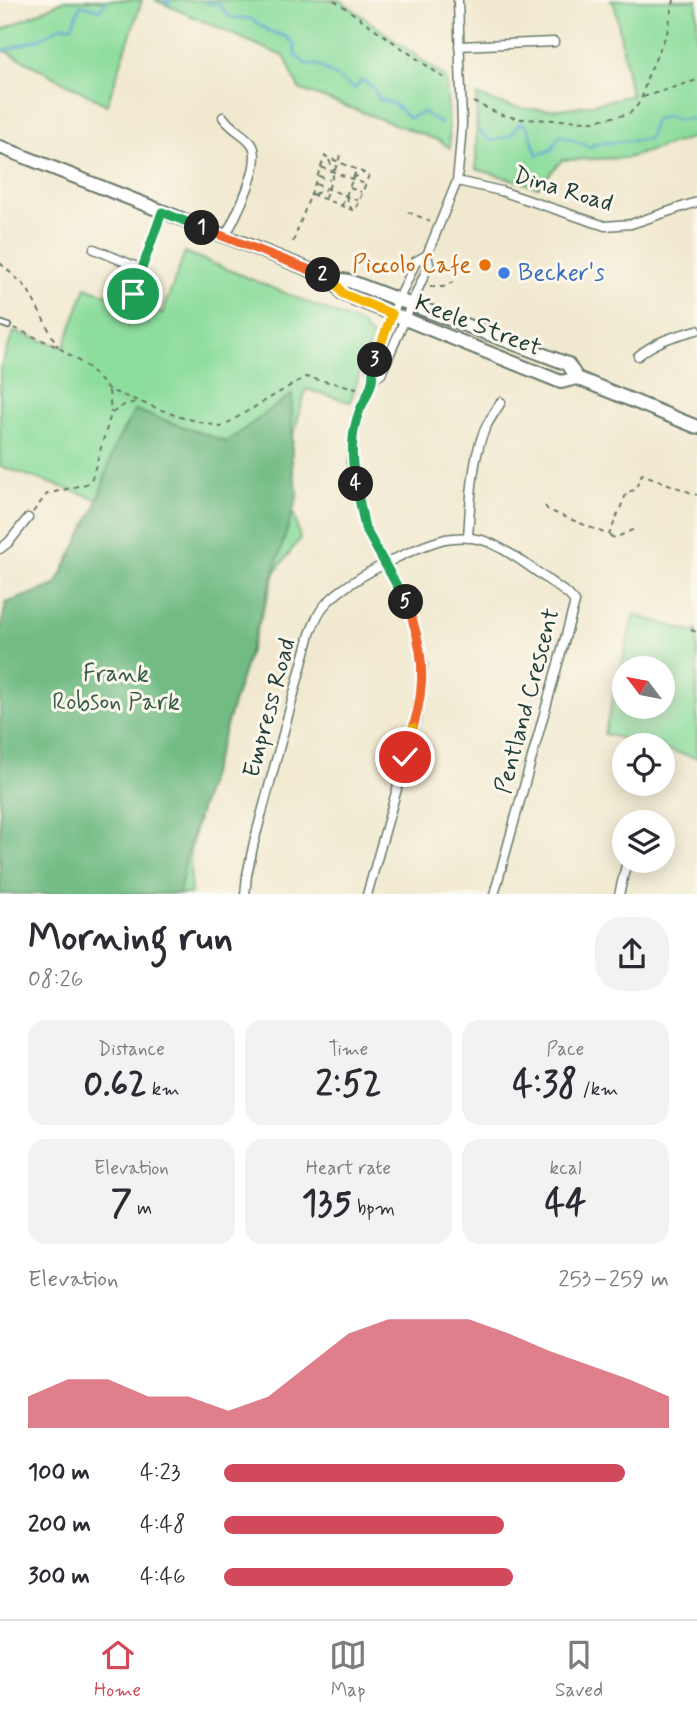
<!DOCTYPE html>
<meta charset="utf-8">
<style>
:root{--surface:#fff;--page:#f2f2f3;--text:#2b2b33;--muted:#7c7c81;--line:#e1e1e2;--accent:#d1495b}
body{margin:0;font-family:Mynerve,sans-serif;background:var(--page);color:var(--text);height:100vh;display:flex;flex-direction:column;font-size:26px;white-space:nowrap}
*{box-sizing:border-box;margin:0}
p{font-size:23px;color:var(--muted)}
.icon{flex:none;width:38px;height:38px;fill:none;stroke:currentColor;stroke-width:2;stroke-linecap:round;stroke-linejoin:round}
.map{position:relative;height:894px;overflow:hidden}
.details{display:flex;flex-direction:column;background:var(--surface);flex:1}
.details>*{flex:none}
.needle{width:46px;rotate:302deg}
.controls{position:absolute;left:612px;top:656px;display:grid;gap:14px}
.controls a{display:grid;place-items:center;width:63px;height:63px;border-radius:50%;background:var(--surface);box-shadow:0 4px 18px #0003;font-size:35px}
.pin{position:absolute;display:grid;place-items:center;width:60px;height:60px;color:#fff;margin:-30px;border:4px solid #fff;border-radius:50%;box-shadow:0 2px 7px #0007}
.km{position:absolute;width:35px;height:35px;margin:-18px;border-radius:50%;background:#222;color:#fff;font-size:19px;line-height:35px;text-align:center}
.round{display:grid;place-items:center;flex:none;width:74px;height:74px;border-radius:28px;background:var(--page)}
.head{display:flex;align-items:center;justify-content:space-between;height:119px;padding:0 28px}
h1{font-size:38px;font-weight:700;line-height:52px}
.stats{display:grid;grid-template-columns:repeat(3,1fr);gap:10px;height:119px;padding:7px 28px}
.stats div{display:grid;align-content:center;border-radius:18px;background:var(--page);text-align:center}
.stats b{font-size:35px;font-weight:700}
.stats small{font-size:19px;font-weight:400}
.stats p{font-size:19px}
.chart{height:196px;padding:14px 28px}
.chart p{display:flex;justify-content:space-between}
.chart svg{width:100%;height:126px;margin-top:7px;fill:var(--accent);opacity:.7}
ul{padding:0 28px;list-style:none;font-size:23px}
li{display:grid;grid-template-columns:112px 84px 1fr;align-items:center;height:52px}
li i{height:18px;border-radius:9px;background:var(--accent)}
.dock{display:flex;justify-content:space-around;align-items:center;height:98px;border-top:2px solid var(--line);background:var(--surface);font-size:19px;color:var(--muted)}
.dock a{display:grid;justify-items:center;gap:4px}
.dock .on{color:var(--accent)}
.map>svg:first-child{display:block}
.green{fill:#8ddd9d;stroke:#568d68;stroke-width:2;fill-rule:evenodd}
.forest{fill:#72bc84;stroke:#487c5c;stroke-width:2}
.lines{fill:none;stroke-linecap:round;stroke-linejoin:round}
.stream{stroke:#5aa4d1;stroke-width:2.5}
.service-casing{stroke:#68796a;stroke-width:8}
.minor-casing{stroke:#68796a;stroke-width:11}
.secondary-casing{stroke:#68796a;stroke-width:16}
.path{stroke:#68796a;stroke-width:2;stroke-dasharray:5 5;stroke-linecap:butt}
.service{stroke:#fff;stroke-width:4.5}
.minor{stroke:#fff;stroke-width:8}
.secondary{stroke:#fff;stroke-width:12}
.split-1-casing{stroke:#fff;stroke-width:14}
.split-2-casing{stroke:#fff;stroke-width:14}
.split-3-casing{stroke:#fff;stroke-width:14}
.split-4-casing{stroke:#fff;stroke-width:14}
.split-5-casing{stroke:#fff;stroke-width:14}
.split-6-casing{stroke:#fff;stroke-width:14}
.split-7-casing{stroke:#fff;stroke-width:14}
.split-1{stroke:#22a559;stroke-width:9}
.split-2{stroke:#f0652b;stroke-width:9}
.split-3{stroke:#f5b400;stroke-width:9}
.split-4{stroke:#22a559;stroke-width:9}
.split-5{stroke:#22a559;stroke-width:9}
.split-6{stroke:#f0652b;stroke-width:9}
.split-7{stroke:#f5b400;stroke-width:9}
.food-dot{fill:#e8710a;stroke:#fbf7ec;stroke-width:2.5}
.shop-dot{fill:#3f7fe0;stroke:#fbf7ec;stroke-width:2.5}
.labels{text-anchor:middle;dominant-baseline:central;stroke-width:6;stroke-linejoin:round;paint-order:stroke}
.street-label{font-size:24px;fill:#1f3d34;stroke:#fbf7ec}
.food-label{font-size:24px;fill:#c56008;stroke:#fbf7ec;text-anchor:end}
.shop-label{font-size:24px;fill:#366cbe;stroke:#fbf7ec;text-anchor:start}
.park-label{font-size:24px;fill:#355d49;stroke:#fbf7ec}
</style>
<div class="map">
<svg width="697" height="895" viewBox="0 0 697 895">
<rect width="100%" height="100%" fill="#fbf7ec"/>
<filter id="ink" filterUnits="userSpaceOnUse"><feTurbulence type="fractalNoise" baseFrequency=".0143" numOctaves="2"/><feDisplacementMap in="SourceGraphic" scale="14" xChannelSelector="R" yChannelSelector="G"/><feConvolveMatrix kernelMatrix="1 2 1 2 8 2 1 2 1" color-interpolation-filters="sRGB"/></filter>
<filter id="wash" filterUnits="userSpaceOnUse"><feTurbulence type="fractalNoise" baseFrequency=".00686" numOctaves="4" result="noise"/><feDisplacementMap in="SourceGraphic" scale="28" xChannelSelector="R" yChannelSelector="G"/><feGaussianBlur stdDeviation="1.57" result="paint"/><feColorMatrix in="noise" values="0 0 0 0 0 0 0 0 0 0 0 0 0 0 0 0 0 1.4 0 .05"/><feComposite in="paint" operator="in"/></filter>
<g filter="url(#wash)">
<rect width="100%" height="100%" fill="#f1e9cf"/>
<path class="green" d="M65,0H142L107,105L0,48V31Z
M155,0H340L446,78L450,148L440,141L299,89L285,57Z
M611,0H697V136L627,158L562,160L538,187L476,169L477,95C528,119 579,109 631,95L615,6Z
M185,252L363,325L365,331L372,337L350,402L306,389L293,436L288,489L300,539L276,571L204,792L190,852L191,894H0L68,582L106,502L0,466V368L14,332L64,347L86,287L162,314Z
M634,615L695,633L697,629V758L663,749V746L648,745L604,734ZM663,668V707H625V668Z"/>
<path class="forest" d="M292,394V466L298,495L189,845L179,894H0V632L6,603L56,585L95,508L116,443L135,410L227,442Z"/>
<g class="lines">
<path class="stream" d="M163,0L169,3L171,0
M206,0L207,3L219,4L229,17L251,19L269,31L287,37L294,44L296,56L306,64L318,65L355,89L361,80L374,88L379,99L394,104L409,118L423,112L441,124
M0,52L41,38L61,26H72L81,4L100,10L106,0
M479,131L491,141L510,136L521,122L528,128L537,155L551,150L560,135L591,147L595,144L648,139L655,120L666,116L677,120L697,118"/>
</g>
</g>
<g filter="url(#ink)">
<g class="lines">
<defs>
<path id="service" d="M0,323L8,326"/>
<path id="minor" d="M459,46L554,42
M223,117C232,130 243,133 251,143C266,161 234,219 225,237
M457,181L501,191L605,226L631,224L697,202
M94,249L142,269
M133,294L162,212
M638,356C656,341 674,336 697,330
M373,379L381,374L429,264L427,255
M468,538C470,506 472,453 487,425C491,417 497,409 501,402
M0,549L9,542L28,518
M643,822L645,818
M245,895L247,875L254,842L310,634C314,624 317,614 324,606C346,580 412,548 445,539C456,537 471,537 482,540C505,546 547,580 568,594L575,602L494,895
M367,895L417,718L423,665L414,623L405,600L365,528L351,462L353,438L357,416L373,379L371,370L392,315L416,261L427,255L457,181L459,162L462,124L458,0
M619,895L627,861"/>
<path id="secondary" d="M0,147L333,279L349,281L568,364L577,378L697,427
M333,279L343,294L561,382L577,378"/>
</defs>
<use href="#service" class="service-casing"/>
<use href="#minor" class="minor-casing"/>
<use href="#secondary" class="secondary-casing"/>
<path class="path" d="M334,0L447,80
M643,97L697,80
M473,102L502,115L521,119L593,121L629,114L637,106L642,97L647,78L667,33L674,0
M329,160L334,171
M321,167L365,184
M319,176L330,180
M353,178L364,173
M316,184L359,201
M350,188L361,192
M314,194L325,190
M346,197L352,210
M325,198L341,153
M342,205L356,171
M408,212L430,221
M293,242L325,156L369,175L355,211L311,194
M0,263L27,288L58,347
M430,287H443L453,282
M14,328L58,347L87,367L109,390L180,417L221,427L305,377L357,388
M109,391L111,413
M545,506L548,510L609,535L627,492L635,490L642,474L697,495
M33,512L47,494L86,484L92,478L111,414L122,406L138,401
M610,536L615,538L637,528
M691,630L697,632"/>
<use href="#service" class="service"/>
<use href="#minor" class="minor"/>
<use href="#secondary" class="secondary"/>
</g>
</g>
<g class="lines" filter="url(#ink)">
<defs>
<path id="split-1" d="M133,294L162,212L202,228"/>
<path id="split-2" d="M202,228L323,275"/>
<path id="split-3" d="M323,275L333,279L343,294L392,314L375,360"/>
<path id="split-4" d="M356,484C351,460 350,436 359,412C363,402 370,392 372,381C374,373 371,369 375,360"/>
<path id="split-5" d="M356,484L365,528L406,602"/>
<path id="split-6" d="M406,602C424,647 427,682 413,728"/>
<path id="split-7" d="M405,757L413,728"/>
</defs>
<use href="#split-1" class="split-1-casing"/>
<use href="#split-2" class="split-2-casing"/>
<use href="#split-3" class="split-3-casing"/>
<use href="#split-4" class="split-4-casing"/>
<use href="#split-5" class="split-5-casing"/>
<use href="#split-6" class="split-6-casing"/>
<use href="#split-7" class="split-7-casing"/>
<use href="#split-1" class="split-1"/>
<use href="#split-2" class="split-2"/>
<use href="#split-3" class="split-3"/>
<use href="#split-4" class="split-4"/>
<use href="#split-5" class="split-5"/>
<use href="#split-6" class="split-6"/>
<use href="#split-7" class="split-7"/>
</g>
<circle class="food-dot" cx="485" cy="265" r="7"/>
<circle class="shop-dot" cx="504" cy="273" r="7"/>
<g class="labels">
<g class="street-label">
<text transform="translate(563 190) rotate(17)">Dina Road</text>
<text transform="translate(478 326) rotate(21)">Keele Street</text>
<text transform="translate(528 701) rotate(-75)">Pentland Crescent</text>
<text transform="translate(270 708) rotate(-75)">Empress Road</text>
</g>
<g class="food-label">
<text x="471" y="265">Piccolo Cafe</text>
</g>
<g class="shop-label">
<text x="518" y="273">Becker's</text>
</g>
<g class="park-label">
<text x="116" y="674">Frank<tspan x="116" dy="28">Robson Park</tspan></text>
</g>
</g>
</svg>
<div class="controls">
<a><svg class="needle" viewBox="-14 -14 28 28"><path d="M0-13l5 13h-10z" fill="#e53935"/><path d="M0 13l5-13h-10z" fill="#7c7c81"/></svg></a>
<a><svg class="icon" aria-label="locate" viewBox="0 0 24 24"><circle cx="12" cy="12" r="6"/><path d="M12 2v4M12 18v4M2 12h4M18 12h4"/></svg></a>
<a><svg class="icon" aria-label="layers" viewBox="0 0 24 24"><path d="M12 4l9 5-9 5-9-5zM3 14l9 5 9-5"/></svg></a>
</div>
<div class="pin" style="left:133px;top:294px;background:#1e9e55"><svg class="icon" aria-label="arrive" viewBox="0 0 24 24"><path d="M6 21V4h12l-3 4 3 4H6"/></svg></div>
<div class="pin" style="left:405px;top:757px;background:#d93025"><svg class="icon" aria-label="check" viewBox="0 0 24 24"><path d="M5 12l5 5 9-10"/></svg></div>
<b class="km" style="left:202px;top:228px">1</b>
<b class="km" style="left:323px;top:275px">2</b>
<b class="km" style="left:375px;top:360px">3</b>
<b class="km" style="left:356px;top:484px">4</b>
<b class="km" style="left:406px;top:602px">5</b>
</div>
<section class="details">
<div class="head"><div><h1>Morning run</h1><p>08:26</p></div><a class="round"><svg class="icon" aria-label="share" viewBox="0 0 24 24"><path d="M12 15V3M7 8l5-5 5 5M5 13v7h14v-7"/></svg></a></div>
<div class="stats">
<div><p>Distance</p><b>0.62<small> km</small></b></div>
<div><p>Time</p><b>2:52</b></div>
<div><p>Pace</p><b>4:38<small> /km</small></b></div>
</div>
<div class="stats">
<div><p>Elevation</p><b>7<small> m</small></b></div>
<div><p>Heart rate</p><b>135<small> bpm</small></b></div>
<div><p>kcal</p><b>44</b></div>
</div>
<div class="chart"><p><span>Elevation</span>253–259 m</p>
<svg viewBox="0 0 160 44" preserveAspectRatio="none"><path d="M0 44V33L10 27L20 27L30 33L40 33L50 38L60 33L70 22L80 11L90 6L100 6L110 6L120 11L130 17L140 22L150 27L160 33V44z"/></svg>
</div>
<ul>
<li><b>100 m</b>4:23<i style="width:90%"></i></li>
<li><b>200 m</b>4:48<i style="width:63%"></i></li>
<li><b>300 m</b>4:46<i style="width:65%"></i></li>
</ul>
</section>
<nav class="dock">
<a class="on"><svg class="icon" aria-label="home" viewBox="0 0 24 24"><path d="M3 11l9-7 9 7M6 9v11h12V9"/></svg>Home</a>
<a><svg class="icon" aria-label="map" viewBox="0 0 24 24"><path d="M3 6l6-2 6 2 6-2v14l-6 2-6-2-6 2zM9 4v14M15 6v14"/></svg>Map</a>
<a><svg class="icon" aria-label="saved" viewBox="0 0 24 24"><path d="M7 4h10v16l-5-4-5 4z"/></svg>Saved</a>
</nav>
